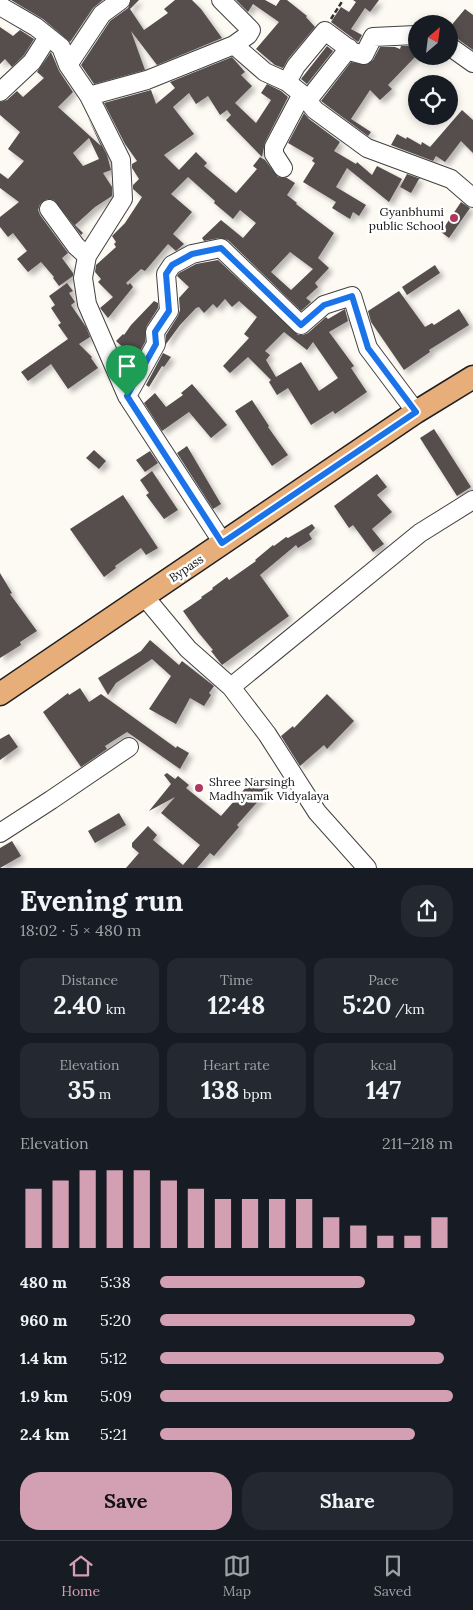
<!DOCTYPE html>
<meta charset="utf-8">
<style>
:root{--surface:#171b24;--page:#242831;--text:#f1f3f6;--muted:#9ea1a6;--line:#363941;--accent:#d39fb2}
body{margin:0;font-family:Lora,serif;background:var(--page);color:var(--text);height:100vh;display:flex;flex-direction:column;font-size:19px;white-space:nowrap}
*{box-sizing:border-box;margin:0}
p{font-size:16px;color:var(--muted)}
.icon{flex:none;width:28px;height:28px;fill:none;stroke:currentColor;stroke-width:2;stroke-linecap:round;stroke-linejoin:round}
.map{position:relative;height:868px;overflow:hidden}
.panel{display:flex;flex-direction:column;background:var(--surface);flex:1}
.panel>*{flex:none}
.needle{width:32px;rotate:28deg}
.buttons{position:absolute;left:408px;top:15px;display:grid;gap:10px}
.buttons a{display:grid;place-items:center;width:50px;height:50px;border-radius:50%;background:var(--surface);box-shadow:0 2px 8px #0003;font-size:25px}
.pin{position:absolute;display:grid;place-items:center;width:42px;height:42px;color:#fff;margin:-51px -21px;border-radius:50% 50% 50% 0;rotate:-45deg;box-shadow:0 0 5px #0007}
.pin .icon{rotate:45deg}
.round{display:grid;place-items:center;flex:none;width:52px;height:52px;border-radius:20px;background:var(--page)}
.summary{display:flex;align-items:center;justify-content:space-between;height:85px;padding:0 20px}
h1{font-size:28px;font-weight:700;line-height:38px}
.metrics{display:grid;grid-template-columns:repeat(3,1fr);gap:8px;height:85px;padding:5px 20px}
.metrics div{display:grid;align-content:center;border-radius:12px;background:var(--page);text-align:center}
.metrics b{font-size:25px;font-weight:700}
.metrics small{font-size:14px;font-weight:400}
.metrics p{font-size:14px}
.chart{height:140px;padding:10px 20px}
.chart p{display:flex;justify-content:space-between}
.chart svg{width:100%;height:90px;margin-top:5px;stroke:var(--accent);stroke-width:6}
.action{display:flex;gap:10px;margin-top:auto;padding:10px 20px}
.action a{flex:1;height:58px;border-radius:20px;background:var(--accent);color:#111;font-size:20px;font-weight:700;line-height:58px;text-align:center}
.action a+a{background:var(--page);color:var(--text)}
ul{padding:0 20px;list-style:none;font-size:16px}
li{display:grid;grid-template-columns:80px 60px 1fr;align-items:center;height:38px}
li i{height:12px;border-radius:6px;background:var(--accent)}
.menu{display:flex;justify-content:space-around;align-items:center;height:70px;border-top:1px solid var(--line);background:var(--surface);font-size:14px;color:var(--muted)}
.menu a{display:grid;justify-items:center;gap:2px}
.menu .on{color:var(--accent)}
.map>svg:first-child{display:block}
.building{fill:#574e4d;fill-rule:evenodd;filter:url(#shadow)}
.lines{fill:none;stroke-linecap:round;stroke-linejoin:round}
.minor-casing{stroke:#424242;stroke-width:20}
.major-casing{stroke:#202020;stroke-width:25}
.path{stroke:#313131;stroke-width:2.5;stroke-dasharray:5 2.5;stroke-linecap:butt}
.minor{stroke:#fff;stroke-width:18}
.major{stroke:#e8ae79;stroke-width:22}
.route-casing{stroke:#fff;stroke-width:10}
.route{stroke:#1a73e8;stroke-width:6}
.poi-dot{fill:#af385e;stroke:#fff;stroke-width:2}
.labels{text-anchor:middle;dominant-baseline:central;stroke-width:5;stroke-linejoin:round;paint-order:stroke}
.poi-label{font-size:12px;fill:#0f0f0f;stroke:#fff;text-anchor:end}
.street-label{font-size:12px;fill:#0f0f0f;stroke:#fff}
</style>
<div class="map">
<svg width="473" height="868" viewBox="0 0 473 868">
<defs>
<filter id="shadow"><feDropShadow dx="4" dy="4" stdDeviation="2.5" flood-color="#0004"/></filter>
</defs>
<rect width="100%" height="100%" fill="#fdf9f3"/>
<path class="building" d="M11,0H103L93,8L70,42L43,19Z
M131,0H139L130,9L144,30L168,13L164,9L175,0H192L201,9L222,38L157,65L131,31L145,70L94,84L81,65L110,21L128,8Z
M236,0H265L276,6L280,0H287L307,16L306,17L315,27L288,59L283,68L275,65L256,49L279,22L253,4L248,12Z
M353,0H379L370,12L365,8L351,29L362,35L358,42L331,22L341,7L349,12L356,2Z
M465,9L473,15V50L455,37L449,36V28Z
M0,27L13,36L20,30L34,39L24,55L12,67L5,59L0,64Z
M327,46L333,51L307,84L301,79Z
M401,46H414L416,47V56L388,85L392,89L380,100L370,90L351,119L371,132L368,136L321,101L351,62L366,65L373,60L380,47H395L400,49Z
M51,52L59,71L73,92L58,107L101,146L88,118L107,155L111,170L103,173L112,187V196L95,207L75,225L83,233L81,235L54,200L47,199L40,204L38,210L40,215L68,253L62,258L73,273V276L59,286L53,278L54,277L41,262L28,272L17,259L27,251L13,233L8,237L0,227V217L19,202L0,188V173L8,179L24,161L8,149L20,132L0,115V102L7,100L17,91L23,97L44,78L37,72ZM89,138L99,159L83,166L73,153Z
M232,57L245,72L241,75L252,86L235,103L256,123L271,100L261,93L267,84L281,91L288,97L265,142L262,157L226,120L231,115L227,110L220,115L208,96L196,104L189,93L173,107L194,134L164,155L179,170L196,152L207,163L204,166L236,193L257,169L253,166L260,157L265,160L278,177L287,178L295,183L287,195L297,203L296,204L334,233L318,258L329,268L315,283L318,287L306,298L311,302L301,311L228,240L219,238L204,241L202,238L221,220L243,238L256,223L240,210L233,219L214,203L215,201L188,177L171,194L192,212L173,234L184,244L176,251L168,244L145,271L141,269L126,283L128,285L130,283L133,287L108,318L100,308L113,297L98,282L101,279L95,272L96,265L116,247L114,244L116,242L112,236L125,223L142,197L133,189V185L139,179L132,168V164L137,161L125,144L104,103L151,90L156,104L175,88L170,82ZM290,252L313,269L291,290L271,272Z
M462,110L473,120V153L461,141L445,162L436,156L433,161L391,145L397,134L406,139L407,137L421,145L422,142L430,147Z
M304,113L309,119L340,142L334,151L356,164L357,162L372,175L377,166L402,179L389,202L347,168L336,187L366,205L359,216L353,212L350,219L332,208L336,202L303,182L315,163L312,161L314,158L288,143Z
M407,174L421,179H419L411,193L400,187Z
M461,202L470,208L449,238L441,232Z
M218,260L298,335H303L308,333L326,317L328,319L345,309L348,321L329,332L354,366L351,368L367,392L335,414L333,411L311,425L288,388L277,395L269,382L271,380L248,357L230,373L223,366L249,338L244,334L257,317L239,301L232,307L225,299L217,308L213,304L204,313L199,307L196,308L180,325L166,344V335L178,316L180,310L179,298L189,287L177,276L179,273L196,264ZM284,332L307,350L313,342L338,378L319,391L301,362L276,377L266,360L270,355L265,351Z
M435,265L440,273L407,295L402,287Z
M67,283L73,291L69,293L75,302L71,305L86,327L90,337L79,344L92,357L91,358L98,368L68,389L51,364L28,381L21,372L68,339L58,325L61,323L51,308L55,305L49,296Z
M399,291L425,327L432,323L434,325L459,309L469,325L429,350L430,352L404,370L371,322L368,311Z
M154,301L158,303V308L146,327L145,342L131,367L122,358L128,352L116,341L123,334L124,335L131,325Z
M163,353L171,357L164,367L162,366L149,387L146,385Z
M192,384L227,425L211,438L189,412L162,431L144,403L155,393L166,407L183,395L181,393Z
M252,400L269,426L268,427L288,455L272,466L235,411Z
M434,429L471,487L457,496L420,438Z
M187,446L221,504L213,509L177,453Z
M94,450L106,461L99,469L86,458Z
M150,451L158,463L145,472L136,460Z
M152,471L178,510L164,519L146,495L149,493L140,480Z
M377,474L387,487L377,495L392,512L372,529L384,544L373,552L353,525L349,528L334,506Z
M123,495L158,548L146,555L141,548L115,566L116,568L104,577L70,529Z
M312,524L315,528L309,534L312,539L298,548L296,545L260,575L289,616L222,665L211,651L213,650L198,632L183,611L202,598L201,597L213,589L212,588L227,577L229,580L256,561L255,560L273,545L274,546L286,537L288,538Z
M0,573L12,593L10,594L37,631L20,642L21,645L0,658Z
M150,640L179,665L182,661L214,686L209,693L211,695L204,706L190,698L176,724L149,709L171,676L152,659L116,683L108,695L98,678L141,651Z
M80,688L89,702L101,694L176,748L177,746L189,753L180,769L127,732L105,746L107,749L81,767L43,712L68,693L69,695Z
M327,694L354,721L327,749L324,745L300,766L281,736L293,726L294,728Z
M9,734L18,747L0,760V739Z
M167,773L175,779L178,776L189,785L186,788L221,816L255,777L269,789L237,825L239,827L214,856L210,853L197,868H126L139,853L132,847V843L148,826L157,835L153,840L183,865L200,845L161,813L175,797L149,811L171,784L164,775Z
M119,813L126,825L95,843L88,831Z
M12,841L21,856L0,868V848Z"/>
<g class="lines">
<defs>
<path id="minor" d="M221,0L251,30L248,35L234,45
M0,6L36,27L61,47L68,65L89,96
M449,46L473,63
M68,65L102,14L121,0
M287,82L296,66L325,31L353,52L364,55L373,37L416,35
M0,92L32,62L48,37
M308,100L349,48
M283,168L274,154V147L302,94
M49,209L76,246L87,256
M127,396L156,344L155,332L169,311L166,274L172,265L192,254L221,248L301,325L324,305L352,296L368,348L416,412
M223,543L127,396L87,304L83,278L87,256L123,199L121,160L89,96L147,80L234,45L265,72L287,82L302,94L315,110L367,148L451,179L473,198
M144,596L188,649L231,687L267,734L317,812L367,868
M231,687L420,533L473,500
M0,833L51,800L129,747"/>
<path id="major" d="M0,694L416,412L473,377"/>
</defs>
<use href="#minor" class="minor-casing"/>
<use href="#major" class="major-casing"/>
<path class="path" d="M331,19L343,0"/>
<use href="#minor" class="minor"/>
<use href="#major" class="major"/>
</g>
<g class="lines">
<defs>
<path id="route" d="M221,248L301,325L324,305L352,296L368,348L416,412L222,543L127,396L156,344L155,332L169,311L166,274L172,265L192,254Z"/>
</defs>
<use href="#route" class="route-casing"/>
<use href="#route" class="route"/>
</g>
<g class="poi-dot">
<circle cx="454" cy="218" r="5"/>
<circle cx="199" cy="788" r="5"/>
</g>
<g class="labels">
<g class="poi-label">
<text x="444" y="211">Gyanbhumi<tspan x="444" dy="14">public School</tspan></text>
<text x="209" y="781" text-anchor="start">Shree Narsingh<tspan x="209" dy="14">Madhyamik Vidyalaya</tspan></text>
</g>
<g class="street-label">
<text transform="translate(186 568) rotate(-34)">Bypass</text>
</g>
</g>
</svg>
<div class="buttons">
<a><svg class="needle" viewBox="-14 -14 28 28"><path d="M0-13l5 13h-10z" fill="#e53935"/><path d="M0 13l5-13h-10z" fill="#9ea1a6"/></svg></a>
<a><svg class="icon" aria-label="locate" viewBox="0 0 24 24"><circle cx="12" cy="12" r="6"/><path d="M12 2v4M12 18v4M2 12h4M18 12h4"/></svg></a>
</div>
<div class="pin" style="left:127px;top:396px;background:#1e9e55"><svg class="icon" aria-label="arrive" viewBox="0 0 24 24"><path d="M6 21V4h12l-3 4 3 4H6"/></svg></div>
</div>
<section class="panel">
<div class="summary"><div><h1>Evening run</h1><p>18:02 · 5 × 480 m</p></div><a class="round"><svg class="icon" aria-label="share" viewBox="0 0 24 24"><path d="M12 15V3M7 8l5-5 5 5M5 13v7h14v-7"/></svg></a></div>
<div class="metrics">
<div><p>Distance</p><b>2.40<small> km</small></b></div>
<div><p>Time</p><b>12:48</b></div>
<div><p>Pace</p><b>5:20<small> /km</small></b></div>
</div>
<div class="metrics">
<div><p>Elevation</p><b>35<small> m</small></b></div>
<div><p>Heart rate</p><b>138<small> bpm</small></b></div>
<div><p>kcal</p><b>147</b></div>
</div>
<div class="chart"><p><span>Elevation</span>211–218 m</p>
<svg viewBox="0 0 160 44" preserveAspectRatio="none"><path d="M5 44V15M15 44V11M25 44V6M35 44V6M45 44V6M55 44V11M65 44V15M75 44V20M85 44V20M95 44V20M105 44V20M115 44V29M125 44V33M135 44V38M145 44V38M155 44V29"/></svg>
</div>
<ul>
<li><b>480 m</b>5:38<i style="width:70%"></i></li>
<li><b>960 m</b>5:20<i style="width:87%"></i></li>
<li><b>1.4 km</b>5:12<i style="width:97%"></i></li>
<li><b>1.9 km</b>5:09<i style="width:100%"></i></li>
<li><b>2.4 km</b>5:21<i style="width:87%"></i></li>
</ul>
<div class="action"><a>Save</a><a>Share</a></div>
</section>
<nav class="menu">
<a class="on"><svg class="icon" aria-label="home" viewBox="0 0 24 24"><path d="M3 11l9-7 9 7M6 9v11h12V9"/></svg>Home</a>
<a><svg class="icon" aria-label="map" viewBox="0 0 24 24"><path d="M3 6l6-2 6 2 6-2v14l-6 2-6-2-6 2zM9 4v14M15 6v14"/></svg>Map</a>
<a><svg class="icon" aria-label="saved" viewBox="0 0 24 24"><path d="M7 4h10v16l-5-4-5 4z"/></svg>Saved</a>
</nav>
